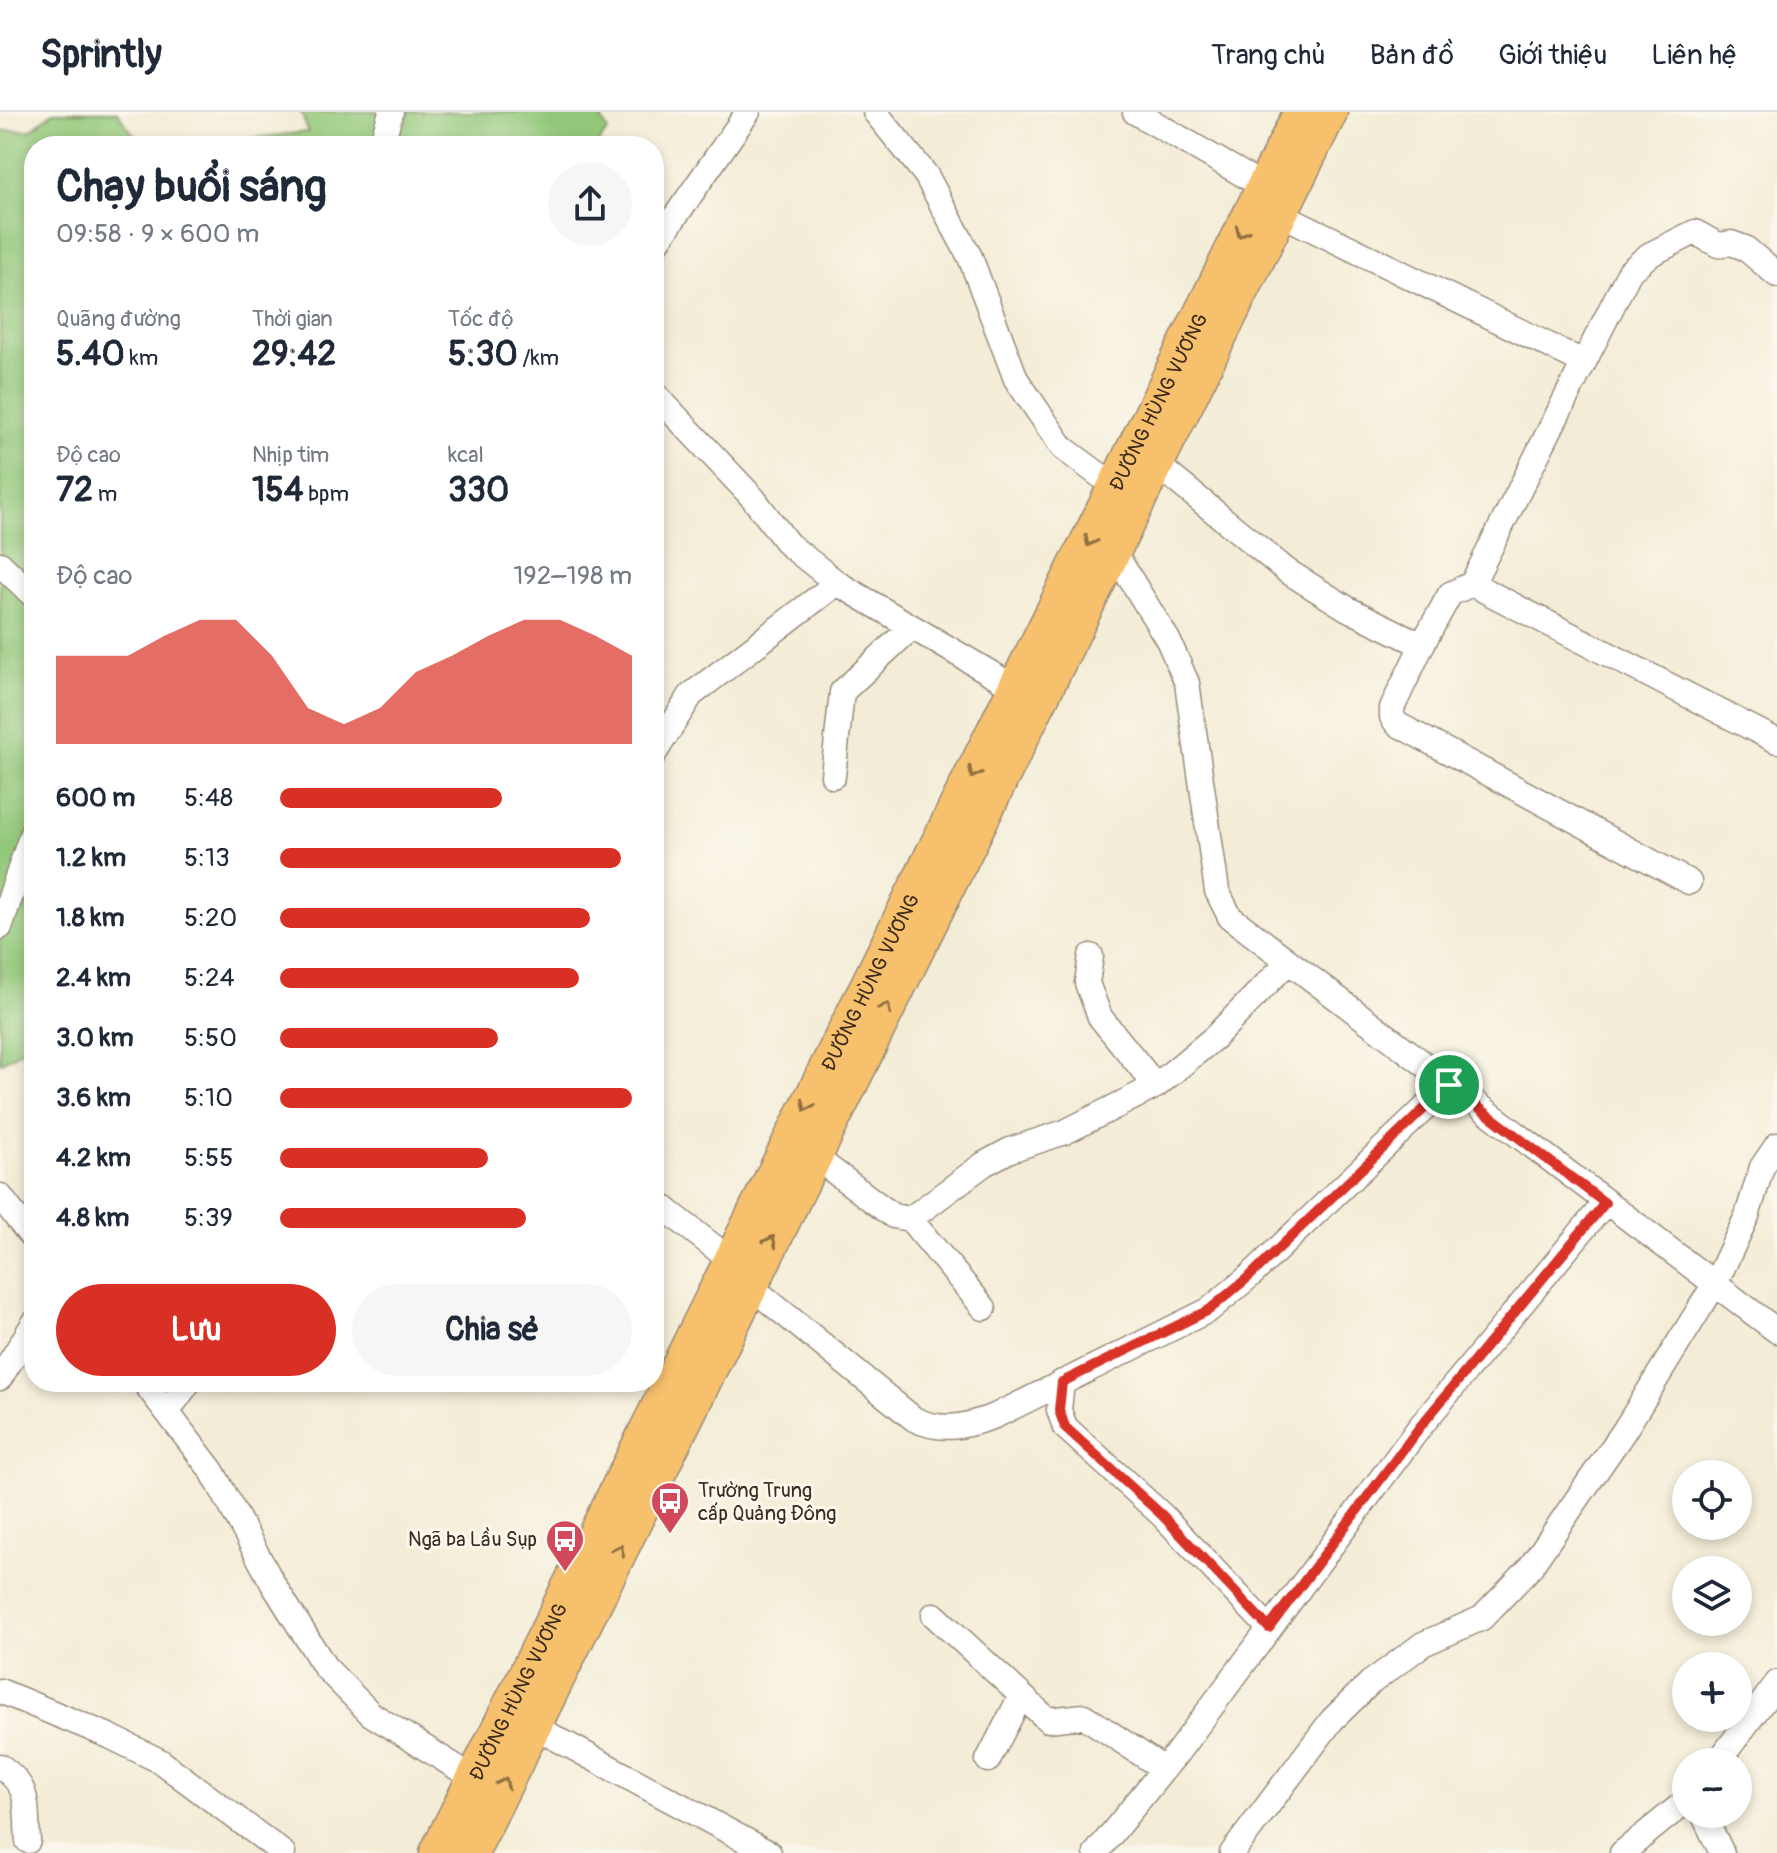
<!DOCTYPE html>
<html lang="vi">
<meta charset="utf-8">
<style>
:root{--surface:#fff;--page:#f6f6f7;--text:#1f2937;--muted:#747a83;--line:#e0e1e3;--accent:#d93025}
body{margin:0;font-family:Pangolin,sans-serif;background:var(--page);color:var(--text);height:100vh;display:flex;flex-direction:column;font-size:30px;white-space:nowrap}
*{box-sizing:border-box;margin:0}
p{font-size:26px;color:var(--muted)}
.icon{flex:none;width:44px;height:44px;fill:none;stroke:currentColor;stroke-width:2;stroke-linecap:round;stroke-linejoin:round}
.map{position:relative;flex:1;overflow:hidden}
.drawer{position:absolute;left:24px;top:24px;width:640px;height:1256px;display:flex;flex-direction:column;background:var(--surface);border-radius:32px;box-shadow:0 4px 12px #0003}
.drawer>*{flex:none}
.controls{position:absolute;left:1672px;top:1348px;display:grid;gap:16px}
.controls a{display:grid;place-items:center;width:80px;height:80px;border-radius:50%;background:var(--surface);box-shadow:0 4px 12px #0003;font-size:40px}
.pin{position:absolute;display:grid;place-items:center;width:68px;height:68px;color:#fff;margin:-34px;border:4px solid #fff;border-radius:50%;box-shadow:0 2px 8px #0007}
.round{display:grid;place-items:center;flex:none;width:84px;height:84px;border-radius:42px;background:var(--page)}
.head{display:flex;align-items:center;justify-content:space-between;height:136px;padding:0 32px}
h1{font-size:44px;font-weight:800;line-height:60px}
.stats{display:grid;grid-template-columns:repeat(3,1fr);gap:12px;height:136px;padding:8px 32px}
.stats div{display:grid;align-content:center}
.stats b{font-size:34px;font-weight:800}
.stats small{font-size:22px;font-weight:400}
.stats p{font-size:22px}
.chart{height:224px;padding:16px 32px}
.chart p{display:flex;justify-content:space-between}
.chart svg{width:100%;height:144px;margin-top:8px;fill:var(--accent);opacity:.7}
.cta{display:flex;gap:16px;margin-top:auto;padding:16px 32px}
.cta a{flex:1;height:92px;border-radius:48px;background:var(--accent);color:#fff;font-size:32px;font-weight:800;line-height:92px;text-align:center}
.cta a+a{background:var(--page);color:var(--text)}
ul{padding:0 32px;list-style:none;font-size:26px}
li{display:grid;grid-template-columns:128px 96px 1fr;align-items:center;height:60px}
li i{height:20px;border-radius:10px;background:var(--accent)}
header{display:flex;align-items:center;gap:48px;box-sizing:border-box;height:112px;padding:0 40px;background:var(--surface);border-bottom:2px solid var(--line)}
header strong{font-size:38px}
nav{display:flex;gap:44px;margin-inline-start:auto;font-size:28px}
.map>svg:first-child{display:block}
.green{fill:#92c779;stroke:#66784c;stroke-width:2}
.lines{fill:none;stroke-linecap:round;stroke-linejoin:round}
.minor-casing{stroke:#978b7a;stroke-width:27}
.highway-casing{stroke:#978b7a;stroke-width:39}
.minor{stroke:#fff;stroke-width:24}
.highway{stroke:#f7c06c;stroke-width:36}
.oneway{stroke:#906e41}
.route-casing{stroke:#fff;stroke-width:16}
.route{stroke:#d93025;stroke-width:10}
.labels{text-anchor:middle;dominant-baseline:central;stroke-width:6;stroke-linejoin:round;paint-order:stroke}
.street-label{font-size:20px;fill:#3b2a1e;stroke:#fbf7ec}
.poi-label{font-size:20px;fill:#3b2a1e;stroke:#fbf7ec;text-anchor:start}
</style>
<header>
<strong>Sprintly</strong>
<nav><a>Trang chủ</a><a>Bản đồ</a><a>Giới thiệu</a><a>Liên hệ</a></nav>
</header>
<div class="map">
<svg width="1777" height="1741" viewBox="0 0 1777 1741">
<rect width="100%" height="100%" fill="#fbf7ec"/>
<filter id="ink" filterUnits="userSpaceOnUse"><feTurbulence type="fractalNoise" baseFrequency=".0125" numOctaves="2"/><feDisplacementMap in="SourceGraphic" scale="16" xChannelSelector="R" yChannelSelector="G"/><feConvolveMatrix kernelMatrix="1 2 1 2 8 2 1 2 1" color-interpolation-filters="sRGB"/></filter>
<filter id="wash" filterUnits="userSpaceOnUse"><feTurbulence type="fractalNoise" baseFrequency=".006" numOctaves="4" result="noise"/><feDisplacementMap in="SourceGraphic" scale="32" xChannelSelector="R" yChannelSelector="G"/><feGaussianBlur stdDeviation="1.8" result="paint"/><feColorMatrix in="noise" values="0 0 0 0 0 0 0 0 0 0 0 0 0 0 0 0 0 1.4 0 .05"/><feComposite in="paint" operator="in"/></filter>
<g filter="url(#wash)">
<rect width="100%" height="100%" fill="#f3ecd6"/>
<path class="green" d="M53,0H117L142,34H34V931L0,951V19L31,18Z
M301,0H597L608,18L596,34H175L308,20Z"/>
</g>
<g filter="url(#ink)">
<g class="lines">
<defs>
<path id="minor" d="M875,0L926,63L970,145L1016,267L1063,336L1117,376
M1135,0L1263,74
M381,34L391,0
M1279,101L1583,250
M654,135L748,0
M654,281L753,386L788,432L837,471L1016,576
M1156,352L1287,459L1348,497L1422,533L1450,482L1472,472L1777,629
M1114,440L1168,528L1187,571L1217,779L1230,805L1777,1219
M0,452L34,484
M1472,472L1630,159L1649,143L1695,120L1718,133L1731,131L1745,136L1777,163
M1422,533L1392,596V605L1397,612L1689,770
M654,642L691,583L837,471
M833,664L842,580L912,515
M0,815L34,716
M1091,844L1087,871L1100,905L1156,974
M812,1043L893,1104L910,1107L984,1052L1010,1038L1065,1020L1156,974L1215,925L1288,850
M0,1084L34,1128
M654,1088L733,1150
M910,1107L984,1196
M749,1173L914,1307C942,1321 967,1314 995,1304L1209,1198L1251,1163L1449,973
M0,1266L34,1211
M144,1270L212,1359L273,1472L325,1555L371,1602L475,1667
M1062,1270L1059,1298L1065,1315L1162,1403L1269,1516
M167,1300L189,1270
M934,1503L1048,1608L1084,1604L1164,1657
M0,1579L109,1624L160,1649L283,1741
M533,1614L769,1741
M988,1648L1021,1584
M1718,1650L1777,1571
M0,1654C32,1676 25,1693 28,1729
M1703,1702L1722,1741
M1096,1741L1177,1641L1419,1316L1605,1091
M1232,1741L1332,1608L1370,1571L1423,1532L1482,1506L1529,1457L1624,1319L1716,1170L1747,1104L1762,1055L1777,1033
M1622,1741L1686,1689"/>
<g id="highway">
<path id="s1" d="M438,1741L1302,0"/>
<path d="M470,1741L1329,0"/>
</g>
</defs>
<use href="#minor" class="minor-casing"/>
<use href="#highway" class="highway-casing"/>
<use href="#minor" class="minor"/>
<use href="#highway" class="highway"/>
</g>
<defs><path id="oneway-chevron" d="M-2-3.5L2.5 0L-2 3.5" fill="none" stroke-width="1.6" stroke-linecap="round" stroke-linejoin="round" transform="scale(2)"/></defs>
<g class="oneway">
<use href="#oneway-chevron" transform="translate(1241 120) rotate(116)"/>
<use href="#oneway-chevron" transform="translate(1090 429) rotate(117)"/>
<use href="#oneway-chevron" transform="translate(974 661) rotate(117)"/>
<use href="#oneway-chevron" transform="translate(886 896) rotate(-63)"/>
<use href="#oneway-chevron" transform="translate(807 994) rotate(117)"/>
<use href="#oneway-chevron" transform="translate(771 1129) rotate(-64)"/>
<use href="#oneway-chevron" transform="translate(619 1438) rotate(-64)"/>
<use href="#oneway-chevron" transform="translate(504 1671) rotate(-64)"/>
</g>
</g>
<g class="lines" filter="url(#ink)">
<defs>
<path id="route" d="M1449,973L1605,1091L1419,1316L1269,1516L1162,1403L1065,1315L1059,1298L1062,1270L1209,1198L1251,1163Z"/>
</defs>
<use href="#route" class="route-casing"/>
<use href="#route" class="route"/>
</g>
<defs>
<symbol id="bus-pin" viewBox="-11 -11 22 30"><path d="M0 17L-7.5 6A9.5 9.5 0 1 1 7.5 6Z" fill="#d1495b" stroke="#fbf7ec"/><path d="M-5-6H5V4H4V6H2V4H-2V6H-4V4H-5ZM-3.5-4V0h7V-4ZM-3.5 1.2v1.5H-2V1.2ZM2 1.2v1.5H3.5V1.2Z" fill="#fff"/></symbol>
</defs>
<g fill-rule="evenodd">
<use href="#bus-pin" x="648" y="1367" width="44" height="60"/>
<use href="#bus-pin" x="543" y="1405" width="44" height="60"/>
</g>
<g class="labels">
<g class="street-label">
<text stroke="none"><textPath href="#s1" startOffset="1620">ĐƯỜNG HÙNG VƯƠNG</textPath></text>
<text stroke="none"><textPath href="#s1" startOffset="972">ĐƯỜNG HÙNG VƯƠNG</textPath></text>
<text stroke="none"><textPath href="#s1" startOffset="180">ĐƯỜNG HÙNG VƯƠNG</textPath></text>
</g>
<g class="poi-label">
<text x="698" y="1378">Trường Trung<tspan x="698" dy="23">cấp Quảng Đông</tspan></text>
<text x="537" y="1427" text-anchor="end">Ngã ba Lầu Sụp</text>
</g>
</g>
</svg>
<div class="controls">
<a><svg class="icon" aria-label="locate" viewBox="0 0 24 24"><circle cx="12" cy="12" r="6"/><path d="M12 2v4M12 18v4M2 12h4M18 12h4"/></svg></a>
<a><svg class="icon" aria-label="layers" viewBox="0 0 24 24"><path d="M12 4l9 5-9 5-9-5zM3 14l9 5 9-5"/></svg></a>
<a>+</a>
<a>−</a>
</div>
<div class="pin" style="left:1449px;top:973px;background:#1e9e55"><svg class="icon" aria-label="arrive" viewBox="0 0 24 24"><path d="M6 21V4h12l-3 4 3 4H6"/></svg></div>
<section class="drawer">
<div class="head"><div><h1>Chạy buổi sáng</h1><p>09:58 · 9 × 600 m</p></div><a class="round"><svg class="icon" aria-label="share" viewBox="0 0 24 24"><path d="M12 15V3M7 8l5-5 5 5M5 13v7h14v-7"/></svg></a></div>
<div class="stats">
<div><p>Quãng đường</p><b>5.40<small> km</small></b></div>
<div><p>Thời gian</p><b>29:42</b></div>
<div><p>Tốc độ</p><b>5:30<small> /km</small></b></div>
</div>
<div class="stats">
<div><p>Độ cao</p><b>72<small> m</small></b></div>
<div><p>Nhịp tim</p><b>154<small> bpm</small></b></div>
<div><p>kcal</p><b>330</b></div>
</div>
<div class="chart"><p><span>Độ cao</span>192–198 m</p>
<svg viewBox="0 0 160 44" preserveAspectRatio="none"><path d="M0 44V17L10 17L20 17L30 11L40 6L50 6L60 17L70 33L80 38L90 33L100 22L110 17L120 11L130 6L140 6L150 11L160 17V44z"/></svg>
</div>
<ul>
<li><b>600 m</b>5:48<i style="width:63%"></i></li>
<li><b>1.2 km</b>5:13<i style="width:97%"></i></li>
<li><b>1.8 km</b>5:20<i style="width:88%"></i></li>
<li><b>2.4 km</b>5:24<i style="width:85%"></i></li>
<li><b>3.0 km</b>5:50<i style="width:62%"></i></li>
<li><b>3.6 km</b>5:10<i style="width:100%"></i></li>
<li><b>4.2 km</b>5:55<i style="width:59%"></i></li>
<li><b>4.8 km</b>5:39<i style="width:70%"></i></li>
</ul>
<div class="cta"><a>Lưu</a><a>Chia sẻ</a></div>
</section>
</div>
